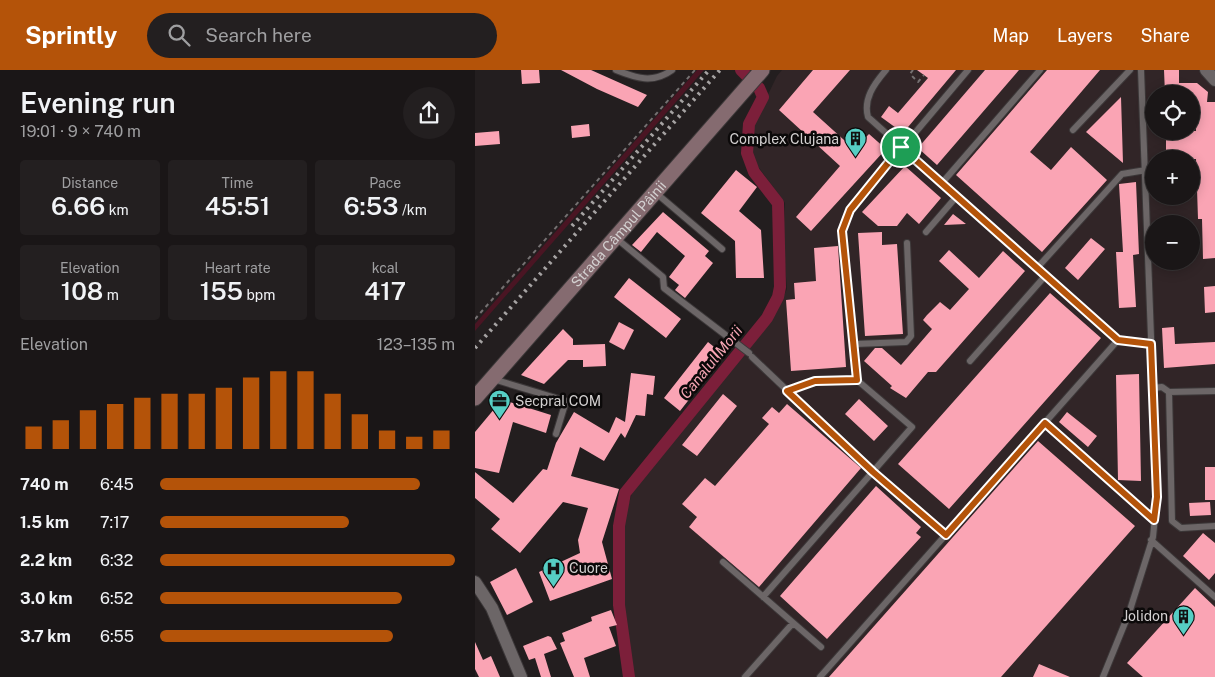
<!DOCTYPE html>
<meta charset="utf-8">
<style>
:root{--surface:#1a1617;--page:#231f20;--text:#f1f3f6;--muted:#9f9fa1;--line:#383536;--accent:#b45309}
body{margin:0;font-family:"Public Sans",sans-serif;background:var(--page);color:var(--text);height:100vh;display:flex;flex-direction:column;font-size:19px;white-space:nowrap}
*{box-sizing:border-box;margin:0}
p{font-size:16px;color:var(--muted)}
.icon{flex:none;width:28px;height:28px;fill:none;stroke:currentColor;stroke-width:2;stroke-linecap:round;stroke-linejoin:round}
.map{position:relative;flex:1;overflow:hidden}
.drawer{display:flex;flex-direction:column;background:var(--surface);width:475px}
.drawer>*{flex:none}
.tools{position:absolute;left:670px;top:15px;display:grid;gap:10px}
.tools a{display:grid;place-items:center;width:55px;height:55px;border-radius:50%;background:var(--surface);box-shadow:0 2px 12px #0003,0 0 0 1px var(--line);font-size:25px}
.pin{position:absolute;display:grid;place-items:center;width:42px;height:42px;color:#fff;margin:-21px;border:2px solid #fff;border-radius:50%;box-shadow:0 1px 5px #0007}
.round{display:grid;place-items:center;flex:none;width:52px;height:52px;border-radius:26px;background:var(--page)}
.overview{display:flex;align-items:center;justify-content:space-between;height:85px;padding:0 20px}
h1{font-size:28px;font-weight:600;line-height:38px}
.stats{display:grid;grid-template-columns:repeat(3,1fr);gap:8px;height:85px;padding:5px 20px}
.stats div{display:grid;align-content:center;border-radius:5px;background:var(--page);text-align:center}
.stats b{font-size:25px;font-weight:600}
.stats small{font-size:14px;font-weight:400}
.stats p{font-size:14px}
.chart{height:140px;padding:10px 20px}
.chart p{display:flex;justify-content:space-between}
.chart svg{width:100%;height:90px;margin-top:5px;stroke:var(--accent);stroke-width:6}
ul{padding:0 20px;list-style:none;font-size:16px}
li{display:grid;grid-template-columns:80px 60px 1fr;align-items:center;height:38px}
li i{height:12px;border-radius:6px;background:var(--accent)}
header{display:flex;align-items:center;gap:30px;box-sizing:border-box;height:70px;padding:0 25px;background:var(--accent);color:#fff}
header strong{font-size:24px}
nav{display:flex;gap:28px;margin-inline-start:auto;font-size:18px}
.search{width:350px;height:45px;background:var(--page);display:flex;align-items:center;gap:12px;box-sizing:border-box;padding:0 18px;border-radius:28px;color:var(--muted);font-size:19px}
main{display:flex;flex:1;min-height:0}
.map>svg:first-child{display:block}
.built{fill:#312527;fill-rule:evenodd}
.green{fill:#4a1523}
.lines{fill:none;stroke-linecap:round;stroke-linejoin:round}
.canal{stroke:#7c1f3a;stroke-width:12}
.building{fill:#faa4b4}
.lane-casing{stroke:#3c3839;stroke-width:8}
.street-casing{stroke:#3c3839;stroke-width:14}
.secondary-casing{stroke:#3c3839;stroke-width:17}
.path{stroke:#757172;stroke-width:2;stroke-dasharray:4 4;stroke-linecap:butt}
.lane{stroke:#6c6667;stroke-width:6}
.street{stroke:#6c6667;stroke-width:12}
.secondary{stroke:#856b70;stroke-width:15}
.rail{stroke:#a6a3a3;stroke-width:4;stroke-dasharray:2.5 5;stroke-linecap:butt}
.route-casing{stroke:#fff;stroke-width:10}
.route{stroke:#b45309;stroke-width:6}
.labels{text-anchor:middle;dominant-baseline:central;stroke-width:5;stroke-linejoin:round;paint-order:stroke}
.poi-label{font-size:14px;fill:#d3d0d0;stroke:#0b0909;text-anchor:end}
.street-label{font-size:14px;fill:#d3d0d0;stroke:#0b0909}
.water-label{font-size:15px;font-style:italic;fill:#f4a5b3;stroke:#0b0909}
</style>
<header>
<strong>Sprintly</strong>
<div class="search"><svg class="icon" aria-label="search" viewBox="0 0 24 24"><circle cx="10" cy="10" r="6"/><path d="M15 15l6 6"/></svg>Search here</div>
<nav><a>Map</a><a>Layers</a><a>Share</a></nav>
</header>
<main>
<section class="drawer">
<div class="overview"><div><h1>Evening run</h1><p>19:01 · 9 × 740 m</p></div><a class="round"><svg class="icon" aria-label="share" viewBox="0 0 24 24"><path d="M12 15V3M7 8l5-5 5 5M5 13v7h14v-7"/></svg></a></div>
<div class="stats">
<div><p>Distance</p><b>6.66<small> km</small></b></div>
<div><p>Time</p><b>45:51</b></div>
<div><p>Pace</p><b>6:53<small> /km</small></b></div>
</div>
<div class="stats">
<div><p>Elevation</p><b>108<small> m</small></b></div>
<div><p>Heart rate</p><b>155<small> bpm</small></b></div>
<div><p>kcal</p><b>417</b></div>
</div>
<div class="chart"><p><span>Elevation</span>123–135 m</p>
<svg viewBox="0 0 160 44" preserveAspectRatio="none"><path d="M5 44V33M15 44V30M25 44V25M35 44V22M45 44V19M55 44V17M65 44V17M75 44V14M85 44V9M95 44V6M105 44V6M115 44V17M125 44V27M135 44V35M145 44V38M155 44V35"/></svg>
</div>
<ul>
<li><b>740 m</b>6:45<i style="width:88%"></i></li>
<li><b>1.5 km</b>7:17<i style="width:64%"></i></li>
<li><b>2.2 km</b>6:32<i style="width:100%"></i></li>
<li><b>3.0 km</b>6:52<i style="width:82%"></i></li>
<li><b>3.7 km</b>6:55<i style="width:79%"></i></li>
</ul>
</section>
<div class="map">
<svg width="740" height="607" viewBox="0 0 740 607">
<rect width="100%" height="100%" fill="#231e1f"/>
<path class="built" d="M307,0H740V607H157L147,534L148,452L158,420L232,331L301,241L312,219L308,171L310,133L281,94L276,76L280,51L302,6ZM679,24H716V61H679ZM679,89H716V126H679ZM679,154H716V191H679Z"/>
<path class="green" d="M222,0H229L0,261V254Z"/>
<g class="lines">
<path class="canal" d="M154,607L144,535V456L150,423L292,248L303,227L305,217L303,133L279,102L272,83L274,54L288,27L284,18L266,0"/>
</g>
<path class="building" d="M46,0H64L65,13L47,14Z
M86,0H116L172,25L163,37L122,19Z
M338,0H375L338,42L379,79L394,64L411,79L336,161L321,147L365,96L304,40Z
M442,0H481L428,63L406,47L414,36L423,43L453,8Z
M510,0H544L462,95L443,78Z
M572,0H625L555,82L576,100L596,77L632,110L567,182L481,105Z
M689,0H704V13H722L733,22L732,32H740V188L728,189L727,149H723L721,89H691V61H721V27L718,24H690Z
M646,27L648,93L611,62Z
M114,54L115,66L97,68L96,56Z
M24,61L25,74L0,76V63Z
M430,96L466,128L444,154L432,143L422,156H403L387,142Z
M261,100L282,117L264,141L286,160L289,208H261L260,171L226,143Z
M661,112L664,184L658,185L661,237L644,238L641,182H648L644,114Z
M188,142L234,181L230,186L238,193L210,228L200,220L204,215L194,207L210,186L182,162L166,182L157,175Z
M478,144L491,154L469,155Z
M407,162V175L422,174L428,264L390,266L383,163Z
M616,168L630,179L603,210L590,198Z
M363,176L371,297L316,301L311,230L320,229L319,213L341,211L339,178Z
M474,180L504,208L528,181L550,201L461,302H453L431,328L415,318L417,316L389,291L400,278H407L426,295L457,259L448,250L452,245L465,232L475,240L494,219L464,191Z
M154,208L206,249L191,268L139,227Z
M740,216V242L730,243L729,217Z
M575,223L626,268L474,439L423,394Z
M144,252L159,260L149,280L134,272Z
M699,257L700,274L740,272V294L689,298L687,258Z
M88,259L98,269V275L130,274L131,296L108,297V290H93L69,314L46,305Z
M233,272L249,285L205,341L189,328Z
M156,303L180,306L178,325L172,324L170,346L161,345L150,368L146,363L129,391L105,377L96,406L144,419L127,472L137,509L75,531L64,502L105,483L103,470L113,438L88,432L45,483L16,459L25,449L0,428V402L38,433L68,399L72,400L81,373L99,342L134,363L141,347L150,352Z
M664,304L666,411L643,410L641,305Z
M248,324L262,336L222,386L207,375Z
M384,329L413,356L399,371L370,344Z
M31,331L76,345L71,363L38,352L24,403L0,398V362L20,338Z
M312,334L386,398L284,517L214,457L222,447L207,434L230,408L240,416L294,354L287,348L297,337L304,343Z
M592,342L622,366L613,377L584,352Z
M563,371L660,456L526,607H354Z
M730,397H740V430H730Z
M401,416L446,457L441,463L446,467L352,569L305,526Z
M735,432L736,445L715,446L714,433Z
M728,463L740,473V503L734,510L708,486Z
M41,498L58,532L32,545L15,512Z
M720,518L740,537V607H668L652,593Z
M136,540L142,555L134,557L141,576L109,588L115,607H99L85,573L90,571L87,563L117,551L116,547Z
M73,566L76,567L82,579L69,584L76,607H66L60,588L54,590L48,576Z
M0,572L8,590L16,586L25,607H4L0,599Z
M564,594L595,607H558Z"/>
<g class="lines">
<defs>
<path id="lane" d="M141,0C161,8 178,14 197,0
M411,0C399,14 388,29 393,47L643,270L676,274
M598,60L655,0
M467,113L565,0
M181,123L247,179
M451,162L482,126
M141,168L188,207L189,218L274,283
M562,198L647,104L671,100
M380,274L431,272L436,266L432,173
M277,287L398,402L471,465
M495,291L571,205
M18,309L91,331L81,364
M678,318L687,317L694,322
M312,321L340,311L382,310L367,161L375,140L493,0
M694,322L697,451L706,458L740,456
M694,322L740,321
M570,353L679,450
M676,470L740,527
M248,492L346,577
M288,527L437,357L382,310
M270,607L318,553
M345,607L643,270
M628,607L654,543L678,467L682,427L666,0"/>
<path id="street" d="M731,0L740,10
M0,512L17,538L46,607"/>
<g id="secondary">
<path id="s1" d="M0,328L287,0"/>
</g>
</defs>
<use href="#lane" class="lane-casing"/>
<use href="#street" class="street-casing"/>
<use href="#secondary" class="secondary-casing"/>
<path class="path" d="M438,0L435,4L443,12L449,5
M0,249L220,0"/>
<use href="#lane" class="lane"/>
<use href="#street" class="street"/>
<use href="#secondary" class="secondary"/>
<path class="rail" d="M97,156L234,0
M0,278L245,0"/>
</g>
<g class="lines">
<defs>
<path id="route" d="M426,77L643,270L676,274L682,427L679,450L570,353L471,465L398,402L312,321L340,311L382,310L367,161L375,140Z"/>
</defs>
<use href="#route" class="route-casing"/>
<use href="#route" class="route"/>
</g>
<defs>
<symbol id="building-pin" viewBox="-11 -11 22 30"><path d="M0 17L-7.5 6A9.5 9.5 0 1 1 7.5 6Z" fill="#56cec4" stroke="#0b0909"/><path d="M-4-6H4V6H1V3H-1V6H-4ZM-2.5-4.3h1.7v1.8h-1.7ZM.8-4.3h1.7v1.8H.8ZM-2.5-1h1.7V.8h-1.7ZM.8-1h1.7V.8H.8Z" fill="#111"/></symbol>
<symbol id="office-pin" viewBox="-11 -11 22 30"><path d="M0 17L-7.5 6A9.5 9.5 0 1 1 7.5 6Z" fill="#56cec4" stroke="#0b0909"/><path d="M-6-3h4V-5.5h4V-3h4V5H-6ZM-1-4.5V-3h2v-1.5ZM-6 0V1H6V0Z" fill="#111"/></symbol>
<symbol id="hospital-pin" viewBox="-11 -11 22 30"><path d="M0 17L-7.5 6A9.5 9.5 0 1 1 7.5 6Z" fill="#56cec4" stroke="#0b0909"/><path d="M-5-5h3v3.5h4V-5h3V5h-3V1.5h-4V5h-3Z" fill="#111"/></symbol>
</defs>
<g fill-rule="evenodd">
<use href="#building-pin" x="368" y="56" width="25" height="34"/>
<use href="#office-pin" x="12" y="318" width="25" height="34"/>
<use href="#hospital-pin" x="66" y="486" width="25" height="34"/>
<use href="#building-pin" x="696" y="534" width="25" height="34"/>
</g>
<g class="labels">
<g class="poi-label">
<text x="364" y="69">Complex Clujana</text>
<text x="40" y="331" text-anchor="start">Secpral COM</text>
<text x="94" y="498" text-anchor="start">Cuore</text>
<text x="693" y="546">Jolidon</text>
</g>
<g class="street-label">
<text stroke="none"><textPath href="#s1" startOffset="218">Strada Câmpul Pâinii</textPath></text>
</g>
<g class="water-label">
<text transform="translate(236 292) rotate(-51)">Canalul Morii</text>
</g>
</g>
</svg>
<div class="tools">
<a><svg class="icon" aria-label="locate" viewBox="0 0 24 24"><circle cx="12" cy="12" r="6"/><path d="M12 2v4M12 18v4M2 12h4M18 12h4"/></svg></a>
<a>+</a>
<a>−</a>
</div>
<div class="pin" style="left:426px;top:77px;background:#1e9e55"><svg class="icon" aria-label="arrive" viewBox="0 0 24 24"><path d="M6 21V4h12l-3 4 3 4H6"/></svg></div>
</div>
</main>
